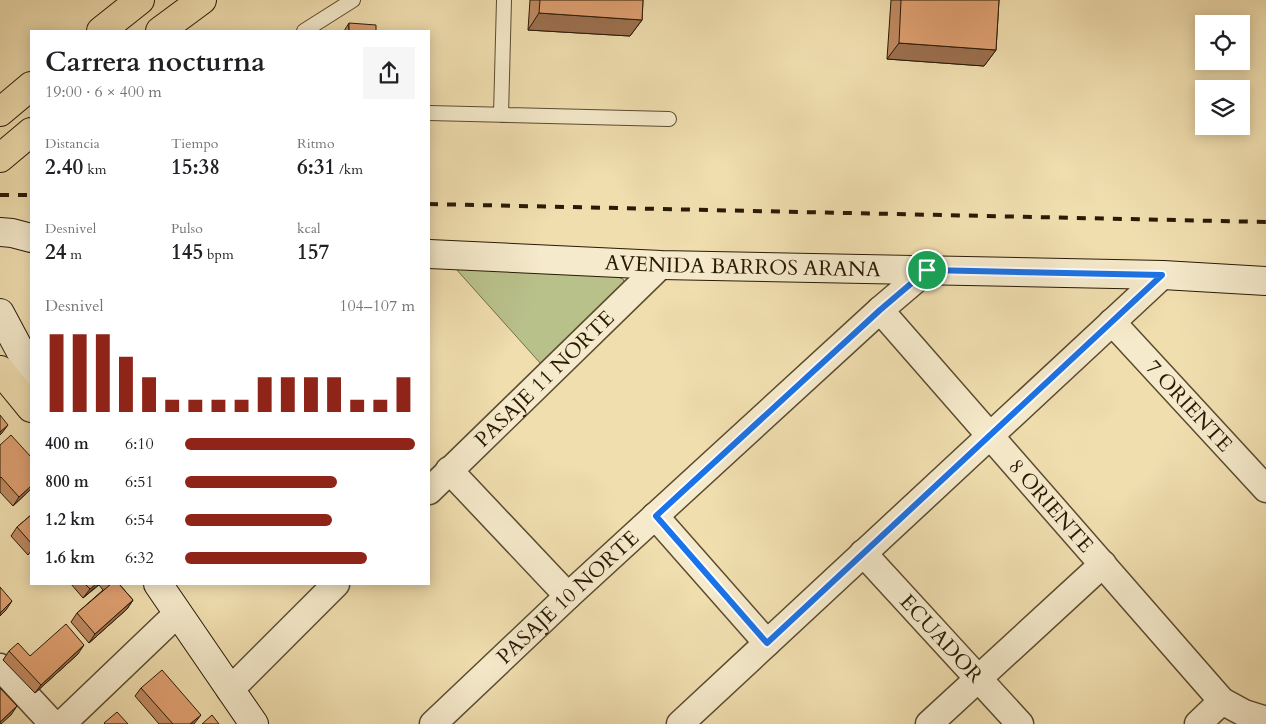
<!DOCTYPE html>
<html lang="es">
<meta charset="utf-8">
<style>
:root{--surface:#fff;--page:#f6f6f6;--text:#202124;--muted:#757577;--accent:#8f2418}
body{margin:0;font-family:Cardo,serif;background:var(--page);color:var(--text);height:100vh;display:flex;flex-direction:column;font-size:19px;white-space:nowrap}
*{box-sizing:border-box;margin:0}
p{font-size:16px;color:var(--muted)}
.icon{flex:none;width:28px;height:28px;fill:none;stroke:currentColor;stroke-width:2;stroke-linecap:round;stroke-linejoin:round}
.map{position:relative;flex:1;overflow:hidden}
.sheet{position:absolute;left:30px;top:30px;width:400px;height:555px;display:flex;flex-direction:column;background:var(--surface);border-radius:0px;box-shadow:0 2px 12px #0003}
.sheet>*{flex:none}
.controls{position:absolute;left:1195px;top:15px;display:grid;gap:10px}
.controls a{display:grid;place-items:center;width:55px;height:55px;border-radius:0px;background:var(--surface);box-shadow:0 2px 12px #0003;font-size:25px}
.pin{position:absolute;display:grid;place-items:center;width:42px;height:42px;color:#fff;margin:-21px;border:2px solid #fff;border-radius:50%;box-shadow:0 1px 5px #0007}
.round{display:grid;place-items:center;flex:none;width:52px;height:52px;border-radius:0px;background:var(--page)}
.overview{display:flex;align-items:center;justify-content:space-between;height:85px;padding:0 15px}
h1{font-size:28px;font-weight:700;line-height:38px}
.stats{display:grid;grid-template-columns:repeat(3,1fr);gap:8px;height:85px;padding:5px 15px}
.stats div{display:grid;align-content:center}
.stats b{font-size:21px;font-weight:700}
.stats small{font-size:14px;font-weight:400}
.stats p{font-size:14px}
.chart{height:140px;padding:10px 15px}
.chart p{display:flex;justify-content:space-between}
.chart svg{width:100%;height:90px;margin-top:5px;stroke:var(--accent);stroke-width:6}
ul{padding:0 15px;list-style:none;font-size:16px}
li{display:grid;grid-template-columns:80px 60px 1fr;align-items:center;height:38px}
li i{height:12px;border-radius:6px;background:var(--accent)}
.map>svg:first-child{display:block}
.green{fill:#b9c18b;stroke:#716e48}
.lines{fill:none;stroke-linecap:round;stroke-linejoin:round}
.service-casing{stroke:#5b4b30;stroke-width:16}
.minor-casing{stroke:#5b4b30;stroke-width:29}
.secondary-casing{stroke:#291a06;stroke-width:30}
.primary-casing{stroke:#291a06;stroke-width:30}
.service{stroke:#f5eacb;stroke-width:14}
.minor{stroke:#f5eacb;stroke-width:26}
.secondary{stroke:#f5eacb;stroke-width:28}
.primary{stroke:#f0deaf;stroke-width:28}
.rail{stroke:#291a06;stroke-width:4;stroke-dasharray:9 9;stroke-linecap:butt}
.wall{fill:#c08a61;stroke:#291a06}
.shaded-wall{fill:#9c704f;stroke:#291a06}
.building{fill:#dfa071;stroke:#291a06}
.route-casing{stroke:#fff;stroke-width:10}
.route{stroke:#1a73e8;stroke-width:6}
.labels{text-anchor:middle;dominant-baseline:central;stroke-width:4;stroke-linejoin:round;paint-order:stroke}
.street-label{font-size:21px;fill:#291a06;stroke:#f5eacb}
</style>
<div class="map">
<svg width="1266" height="724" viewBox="0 0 1266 724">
<rect width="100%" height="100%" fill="#f0deaf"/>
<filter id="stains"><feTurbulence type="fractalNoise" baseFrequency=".004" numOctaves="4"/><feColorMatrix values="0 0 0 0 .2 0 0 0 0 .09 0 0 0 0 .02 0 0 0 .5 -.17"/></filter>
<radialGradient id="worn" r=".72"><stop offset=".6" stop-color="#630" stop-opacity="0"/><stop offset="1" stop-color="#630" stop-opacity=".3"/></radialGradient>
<path class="green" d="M456,269L610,274L623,279L627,289L625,297L541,364Z"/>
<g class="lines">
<defs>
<path id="service" d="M304,31L353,0
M429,113L669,119
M501,115L504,0"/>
<g id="minor">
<path id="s1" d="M880,310L1222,701L1244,713L1266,720"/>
<path id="s2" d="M1112,322L1266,489"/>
<path d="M449,470L568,596"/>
<path id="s3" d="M429,491L661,265"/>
<path d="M655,516L767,643"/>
<path id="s4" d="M863,553L1020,724"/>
<path d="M0,667L53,724"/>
<path d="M230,690L336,584"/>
<path d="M62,724L178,613"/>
<path id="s5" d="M433,724L568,596L880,310L927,270"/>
<path d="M680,724L1163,275"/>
<path d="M929,724L1103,564"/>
<path d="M1198,724L1222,701"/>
</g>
<g id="secondary">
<path d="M0,232L12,233L31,238"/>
<path id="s6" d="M429,254L661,265L1163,275L1266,281"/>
<path d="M0,313L31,371"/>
<path d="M158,584L254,724"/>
</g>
<path id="primary" d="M101,31L140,0
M160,31L202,0
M0,112L31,86
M0,158L31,132
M0,370L31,408"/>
</defs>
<use href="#service" class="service-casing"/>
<use href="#minor" class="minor-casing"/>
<use href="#secondary" class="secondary-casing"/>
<use href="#primary" class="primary-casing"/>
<use href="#service" class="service"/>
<use href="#minor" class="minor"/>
<use href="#secondary" class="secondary"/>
<use href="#primary" class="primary"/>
<path class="rail" d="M0,195H31
M429,204L1266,222"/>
</g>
<path class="wall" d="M530,0H643L642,20L630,36L528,30Z
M891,0H999L996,50L984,66L887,59Z
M349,23V31H344Z
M0,445L31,489L13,506L0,492Z
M31,515V551L28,555L11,536L17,527Z
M71,584H119L133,600L127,609L89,643L71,622L77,613L103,590L99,585L83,598Z
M9,651L30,656L78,654L35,693L3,660Z
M141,688L194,724H159L135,696Z"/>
<path class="shaded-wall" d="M539,13L642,20L630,36L528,30Z
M899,43L996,50L984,66L887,59Z
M8,425L2,433L0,435V432Z
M31,486V489L13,506L19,497Z
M96,584H99L83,598L90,589Z
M133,600L127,609L89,643L95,634Z
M12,601L6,610L0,616V613Z
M84,645L78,654L35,693L41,685Z
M17,706L11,715L1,724H0V722Z
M201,715L194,724H190Z"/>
<path class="building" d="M540,0H643L642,20L539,13Z
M901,0H999L996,50L899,43Z
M349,23L376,25V31H349Z
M0,415L8,425L0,432Z
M11,435L31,457V486L19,497L1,477L0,478V445Z
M31,515V543L17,527Z
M85,584H96L90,589Z
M111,584H119L133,600L95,634L77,613Z
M0,587L12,601L0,613Z
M66,624L84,645L41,685L9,651L18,643L30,656Z
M162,670L201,715L190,724H173L141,688Z
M0,688L17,706L0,722Z
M117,712L128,724H105L104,723Z
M212,715L219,724H202Z"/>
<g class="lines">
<defs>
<path id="route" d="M927,270L1162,275L767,643L656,516L880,310Z"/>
</defs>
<use href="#route" class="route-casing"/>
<use href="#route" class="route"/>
</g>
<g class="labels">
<g class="street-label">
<text stroke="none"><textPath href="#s6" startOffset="314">AVENIDA BARROS ARANA</textPath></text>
<text stroke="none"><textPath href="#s3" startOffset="161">PASAJE 11 NORTE</textPath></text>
<text stroke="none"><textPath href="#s2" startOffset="114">7 ORIENTE</textPath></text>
<text stroke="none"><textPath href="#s1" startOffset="260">8 ORIENTE</textPath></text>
<text stroke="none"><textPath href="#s5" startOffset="185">PASAJE 10 NORTE</textPath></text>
<text stroke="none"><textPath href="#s4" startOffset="116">ECUADOR</textPath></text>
</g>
</g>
<rect width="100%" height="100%" filter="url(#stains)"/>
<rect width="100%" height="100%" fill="url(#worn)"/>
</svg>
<div class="controls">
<a><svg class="icon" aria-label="locate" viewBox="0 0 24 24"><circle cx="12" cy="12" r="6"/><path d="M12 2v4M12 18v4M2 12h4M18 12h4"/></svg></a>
<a><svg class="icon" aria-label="layers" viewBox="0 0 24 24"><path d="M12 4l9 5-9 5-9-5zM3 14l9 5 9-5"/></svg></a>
</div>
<div class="pin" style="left:927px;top:270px;background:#1e9e55"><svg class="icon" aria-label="arrive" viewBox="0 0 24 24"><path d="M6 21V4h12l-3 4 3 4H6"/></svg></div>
<section class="sheet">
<div class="overview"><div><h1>Carrera nocturna</h1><p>19:00 · 6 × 400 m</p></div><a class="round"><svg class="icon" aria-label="share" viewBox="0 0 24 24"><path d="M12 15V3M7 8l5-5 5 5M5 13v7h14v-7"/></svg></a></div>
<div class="stats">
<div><p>Distancia</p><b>2.40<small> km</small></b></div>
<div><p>Tiempo</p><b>15:38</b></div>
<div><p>Ritmo</p><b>6:31<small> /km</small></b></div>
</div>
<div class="stats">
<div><p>Desnivel</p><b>24<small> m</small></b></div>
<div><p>Pulso</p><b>145<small> bpm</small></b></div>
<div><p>kcal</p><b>157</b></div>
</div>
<div class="chart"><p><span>Desnivel</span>104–107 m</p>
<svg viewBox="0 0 160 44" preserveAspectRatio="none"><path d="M5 44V6M15 44V6M25 44V6M35 44V17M45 44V27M55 44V38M65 44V38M75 44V38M85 44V38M95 44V27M105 44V27M115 44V27M125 44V27M135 44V38M145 44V38M155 44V27"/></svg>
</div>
<ul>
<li><b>400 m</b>6:10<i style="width:100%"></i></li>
<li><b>800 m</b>6:51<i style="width:66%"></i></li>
<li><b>1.2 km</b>6:54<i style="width:64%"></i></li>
<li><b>1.6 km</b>6:32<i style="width:79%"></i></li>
</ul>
</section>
</div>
